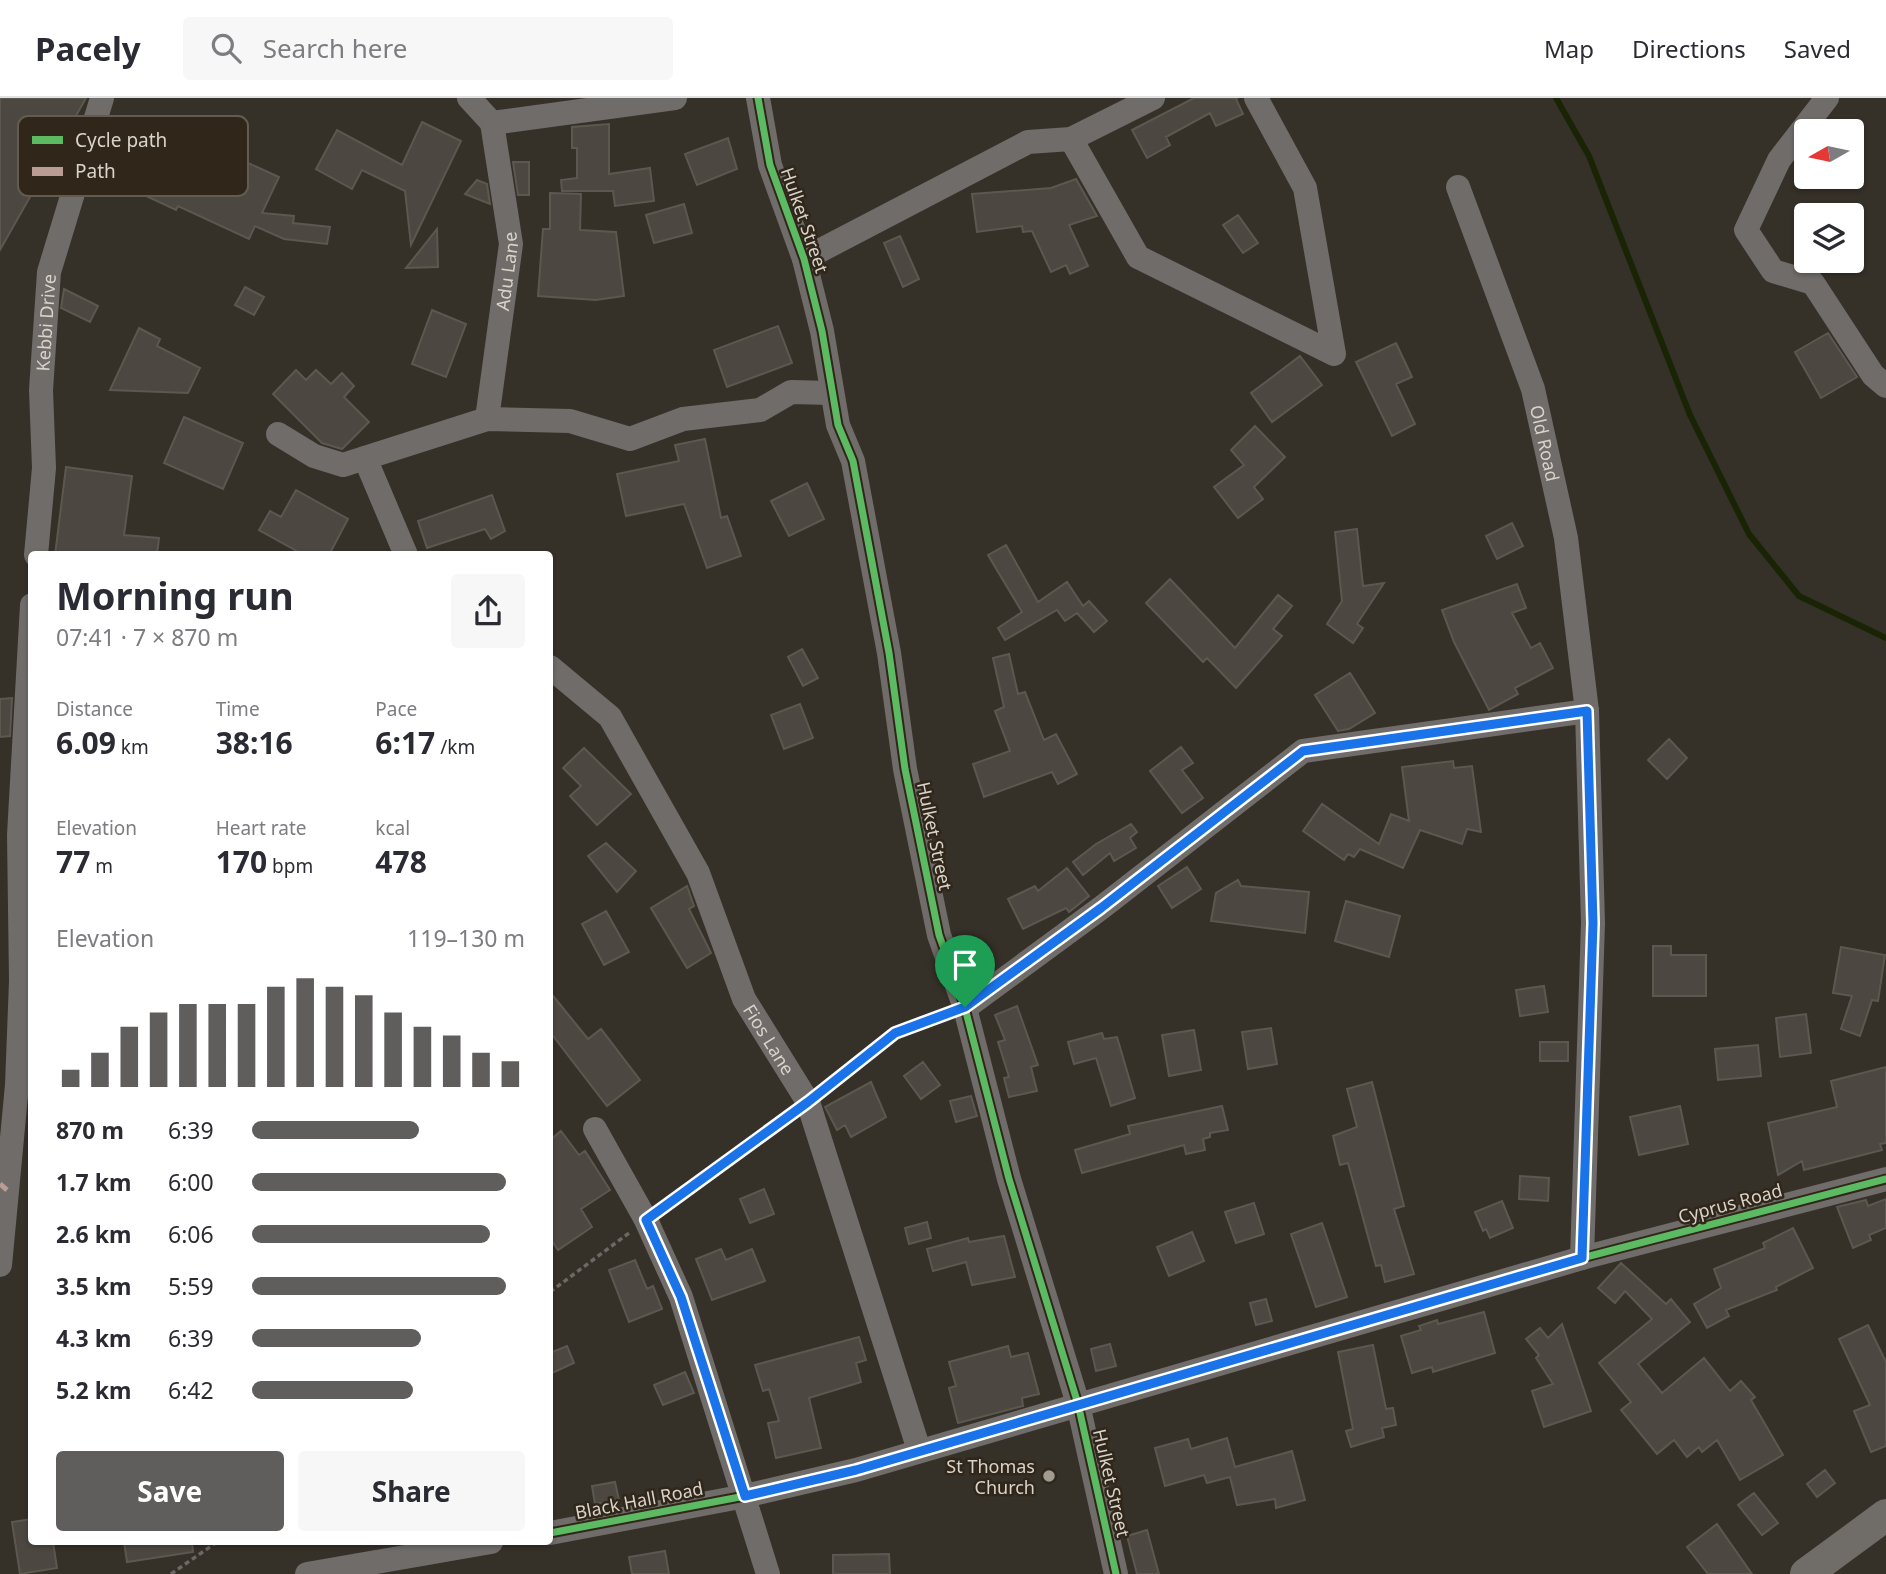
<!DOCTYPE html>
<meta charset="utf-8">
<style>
:root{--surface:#fff;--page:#f7f7f7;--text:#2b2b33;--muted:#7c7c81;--line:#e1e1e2;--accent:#605d5d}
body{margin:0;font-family:"Noto Sans",sans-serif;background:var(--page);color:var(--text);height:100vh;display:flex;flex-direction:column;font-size:26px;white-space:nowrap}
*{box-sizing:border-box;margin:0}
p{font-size:23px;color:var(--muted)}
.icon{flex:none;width:38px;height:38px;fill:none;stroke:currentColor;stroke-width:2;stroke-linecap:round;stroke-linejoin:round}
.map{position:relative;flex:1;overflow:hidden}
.sheet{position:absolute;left:28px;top:453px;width:525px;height:994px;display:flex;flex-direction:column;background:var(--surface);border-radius:7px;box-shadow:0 2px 5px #0004}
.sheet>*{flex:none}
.needle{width:46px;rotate:261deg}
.controls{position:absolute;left:1794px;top:21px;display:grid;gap:14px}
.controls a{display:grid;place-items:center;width:70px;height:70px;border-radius:7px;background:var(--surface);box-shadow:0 2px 5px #0004;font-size:35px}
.pin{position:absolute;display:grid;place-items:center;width:60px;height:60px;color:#fff;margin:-72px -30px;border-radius:50% 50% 50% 0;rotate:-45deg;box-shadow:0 0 7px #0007}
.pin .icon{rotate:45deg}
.round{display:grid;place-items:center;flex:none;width:74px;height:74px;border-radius:7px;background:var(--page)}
.summary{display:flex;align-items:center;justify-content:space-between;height:119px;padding:0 28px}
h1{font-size:38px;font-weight:700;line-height:52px}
.stats{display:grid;grid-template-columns:repeat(3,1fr);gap:10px;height:119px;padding:7px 28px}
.stats div{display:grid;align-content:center}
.stats b{font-size:30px;font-weight:700}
.stats small{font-size:19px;font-weight:400}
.stats p{font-size:19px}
.chart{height:196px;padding:14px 28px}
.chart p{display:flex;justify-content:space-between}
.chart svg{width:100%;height:126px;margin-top:7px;stroke:var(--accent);stroke-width:6}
.action{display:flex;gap:14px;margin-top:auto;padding:14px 28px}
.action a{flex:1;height:80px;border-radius:7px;background:var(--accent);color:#fff;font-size:28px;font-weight:700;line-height:80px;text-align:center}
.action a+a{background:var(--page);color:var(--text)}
ul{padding:0 28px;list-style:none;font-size:23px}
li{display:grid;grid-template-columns:112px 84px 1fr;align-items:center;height:52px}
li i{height:18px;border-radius:9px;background:var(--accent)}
header{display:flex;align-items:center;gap:42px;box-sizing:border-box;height:98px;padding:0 35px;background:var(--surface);border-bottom:2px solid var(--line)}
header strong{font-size:33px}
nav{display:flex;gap:38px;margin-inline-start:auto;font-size:24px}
.search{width:490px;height:63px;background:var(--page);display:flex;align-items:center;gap:18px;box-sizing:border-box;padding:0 24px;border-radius:7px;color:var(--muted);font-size:26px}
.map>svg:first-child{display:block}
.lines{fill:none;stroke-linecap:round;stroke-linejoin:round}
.stream{stroke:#182404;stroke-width:6}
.building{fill:#4c4841;stroke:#5b5850;stroke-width:2}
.path{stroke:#6b6865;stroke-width:3.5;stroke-dasharray:5 3.5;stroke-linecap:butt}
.minor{stroke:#706c6a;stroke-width:24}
.major{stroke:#706c68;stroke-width:32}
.quiet{stroke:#b99d93;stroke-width:5;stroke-dasharray:10 5;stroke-linecap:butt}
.cycleway-casing{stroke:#30271a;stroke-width:11}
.cycleway{stroke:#5cba63;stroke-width:7}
.route-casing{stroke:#fff;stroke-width:14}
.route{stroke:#1a73e8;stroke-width:9}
.poi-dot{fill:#a09a91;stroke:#30271a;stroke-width:2.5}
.labels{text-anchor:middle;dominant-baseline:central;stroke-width:5;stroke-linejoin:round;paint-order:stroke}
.street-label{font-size:18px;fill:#d9d3ca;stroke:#30271a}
.poi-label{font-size:18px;fill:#d9d3ca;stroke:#30271a;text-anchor:end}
.key{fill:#30271a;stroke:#635b4f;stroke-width:2}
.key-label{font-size:19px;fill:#d9d3ca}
</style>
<header>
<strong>Pacely</strong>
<div class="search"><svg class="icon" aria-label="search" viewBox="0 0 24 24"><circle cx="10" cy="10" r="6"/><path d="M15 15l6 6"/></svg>Search here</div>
<nav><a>Map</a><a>Directions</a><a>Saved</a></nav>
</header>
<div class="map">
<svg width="1886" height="1476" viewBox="0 0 1886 1476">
<rect width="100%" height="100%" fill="#353028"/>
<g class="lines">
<path class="stream" d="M1556,0L1589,58L1690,317L1749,436L1799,498L1886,540"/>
</g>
<path class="building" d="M0,0H86L0,152Z
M1194,0H1238L1236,1L1243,16L1216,28L1210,15L1166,39L1170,47L1147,60L1132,32Z
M422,24L461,43L411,147L405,93L362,72L352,91L316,71L337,32L402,67Z
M609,26V76L650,70L654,103L615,108L613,93H562L561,82L577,80V50H572V29Z
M174,31L279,79L262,115L294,118L293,125L330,129L327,146L284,141L255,128L249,141L178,108L176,112L144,97Z
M728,40L737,71L697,87L685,56Z
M513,64H529V97H518Z
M1076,81L1097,118L1069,127L1088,168L1070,176L1066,167L1051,174L1032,133L1023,134L1022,128L977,134L972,96L1051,90Z
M477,82L487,86L490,106L465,96Z
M550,95L581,96L580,132L616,134L624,198L596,202L538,198L543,131H550Z
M684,106L692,135L654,145L646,117Z
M1238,117L1258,145L1243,155L1223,127Z
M437,131L438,169L406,170Z
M900,138L919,181L903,189L884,145Z
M245,189L264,199L254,217L235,207Z
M64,191L98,208L90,224L61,210Z
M432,212L466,226L446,279L412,266Z
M778,228L792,265L727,289L714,252Z
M139,230L160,241L157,248L200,270L188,295L110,292Z
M1828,235L1857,279L1821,300L1795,254Z
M1396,245L1412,279L1396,286L1415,326L1392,338L1356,264Z
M1300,258L1322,287L1272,324L1251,295Z
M296,272L306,282L316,272L331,286L342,275L354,288L344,299L369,324L342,351L322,345L273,296Z
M184,319L243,345L223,391L164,365Z
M1255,328L1285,359L1254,389L1263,401L1238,420L1214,389L1244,367L1231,352Z
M705,341L721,420L727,418L741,458L707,470L684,406L626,418L617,376L679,363L675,347Z
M66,369L132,378L124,437L159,440L157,457H55Z
M807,385L824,421L789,438L771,403Z
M296,392L348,421L329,457H304L259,432L270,413L281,419Z
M492,397L505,433L491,441L485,431L427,450L418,423Z
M1512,425L1523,448L1497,461L1486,438Z
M1357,431L1363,488L1384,485L1357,526L1363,530L1353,545L1327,526L1342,503L1335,434Z
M1006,447L1038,504L1067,484L1083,508L1089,503L1107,523L1094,534L1077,515L1065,523L1057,512L1005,542L998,530L1022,514L988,457Z
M1170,481L1235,550L1278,497L1292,508L1273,531L1282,538L1236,590L1207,560L1203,564L1146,505Z
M1517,486L1526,510L1512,515L1531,550L1540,545L1553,570L1515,590L1518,596L1489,612L1454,544L1442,512Z
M802,551L818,580L803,588L788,559Z
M1009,556L1018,596L1025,594L1044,642L1056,636L1077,676L1058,686L1052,674L984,699L973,666L1010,653L995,613L1004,609L993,560Z
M1350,575L1375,615L1349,631L1338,633L1315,597Z
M12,600L10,638L0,639V601Z
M800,606L813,640L784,651L771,617Z
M1669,641L1687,660L1667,681L1648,662Z
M1181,649L1193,665L1182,672L1203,700L1182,715L1150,673Z
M584,650L631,696L597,727L570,698L581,688L563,670Z
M1453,663L1454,670L1472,668L1481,734L1467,731L1462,746L1420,732L1403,770L1360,751L1354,759L1348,756L1344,762L1303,733L1322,706L1379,746L1391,716L1409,723L1402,669Z
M1131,726L1137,734L1130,740L1136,750L1114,763L1110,755L1083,777L1073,764L1096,746Z
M606,745L636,773L617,794L588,758Z
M1187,769L1201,791L1172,810L1158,788Z
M1067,770L1089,798L1069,814L1066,810L1023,831L1008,801L1035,788L1038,793Z
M1238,782L1241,788L1309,794L1305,835L1211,823L1216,795Z
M687,788L694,808L689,811L711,855L687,870L651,810Z
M1346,803L1400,818L1389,859L1335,843Z
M606,813L629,854L604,867L582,826Z
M1653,848H1671V857H1706V898H1653Z
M1841,849L1885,857L1878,903L1872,902L1860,938L1841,931L1852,898L1833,895Z
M1544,888L1548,914L1520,918L1516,892Z
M550,894L588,941L601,931L640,982L607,1008L550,934Z
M1017,908L1038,967L1031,969L1037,993L1009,999L1004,980L1009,979L998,944L1005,942L995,917Z
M1806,916L1811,955L1780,959L1776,920Z
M1271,930L1277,966L1248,971L1242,934Z
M1194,932L1201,972L1169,978L1162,937Z
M1102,935L1104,941L1117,939L1135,1000L1111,1008L1096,960L1074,966L1068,944Z
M1540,944H1568V963H1540Z
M1758,947L1761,978L1718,982L1715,951Z
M923,964L940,987L921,1001L904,978Z
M1886,969V1045L1880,1046L1882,1052L1804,1072L1802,1063L1778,1077L1768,1025L1837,1009L1831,983Z
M871,984L886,1019L851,1039L845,1027L837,1032L825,1009Z
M1372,984L1404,1108L1394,1111L1414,1176L1385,1184L1381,1167L1376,1168L1348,1065L1340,1067L1333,1038L1357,1029L1347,991Z
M971,998L977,1018L956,1024L950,1003Z
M1222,1008L1228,1032L1210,1035V1039L1203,1041L1205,1052L1186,1056L1184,1047L1082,1075L1075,1052L1130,1036L1128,1028Z
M1680,1008L1688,1046L1639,1057L1630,1019Z
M561,1033L579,1057L585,1053L610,1092L581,1111L592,1129L558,1152L550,1140V1042Z
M1520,1078L1549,1080L1548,1103L1519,1101Z
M764,1091L774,1116L750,1125L740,1101Z
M1886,1101V1130L1869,1137L1871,1142L1853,1150L1837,1109L1866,1102L1868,1108Z
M1502,1103L1513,1130L1490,1140L1486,1131L1483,1133L1475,1114Z
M1254,1105L1264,1136L1236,1145L1225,1114Z
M927,1124L931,1140L909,1146L905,1130Z
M1322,1125L1347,1199L1316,1209L1291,1136Z
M1793,1130L1813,1170L1776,1189L1777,1192L1726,1212L1729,1218L1707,1230L1694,1206L1721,1190L1714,1171L1765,1150L1763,1145Z
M1192,1134L1204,1163L1169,1178L1157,1149Z
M1004,1138L1015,1179L972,1187L966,1164L933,1173L927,1151L968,1140L969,1144Z
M721,1151L726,1162L752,1151L765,1183L712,1202L696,1161Z
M635,1162L647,1191L653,1188L662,1211L629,1224L609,1172Z
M1621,1165L1666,1206L1671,1201L1690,1224L1638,1266L1662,1295L1704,1260L1730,1293L1741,1283L1755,1299L1751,1302L1783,1357L1740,1382L1717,1342L1702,1354L1699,1349L1687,1359L1674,1342L1657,1356L1621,1312L1631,1304L1599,1265L1652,1221L1625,1193L1615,1205L1598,1190Z
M1266,1201L1272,1223L1256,1227L1250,1205Z
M1484,1214L1495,1255L1433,1274L1432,1269L1412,1275L1401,1238L1421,1232L1419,1228L1437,1222L1438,1226Z
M1562,1226L1591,1313L1544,1329L1532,1293L1553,1286L1536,1260L1539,1257L1526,1241L1540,1230L1548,1240Z
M1868,1227L1886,1264V1348L1871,1354L1854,1313L1870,1307L1839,1241Z
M859,1239L866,1262L856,1265L861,1284L809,1300L821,1350L776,1360L768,1325L779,1323L769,1291L763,1293L755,1267Z
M1110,1246L1116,1268L1096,1273L1091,1251Z
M1373,1247L1386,1311L1393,1310L1396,1327L1382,1330L1384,1339L1351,1349L1346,1333L1353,1331L1338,1254Z
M567,1248L574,1265L550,1276V1255Z
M1008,1248L1011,1259L1028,1255L1039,1296L1022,1300L1023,1308L958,1325L949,1290L956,1288L949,1264Z
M685,1274L694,1295L663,1307L654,1287Z
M1227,1340L1235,1369L1292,1353L1305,1402L1276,1410L1275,1401L1237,1407L1230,1379L1207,1385L1204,1377L1165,1388L1155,1350L1188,1341L1191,1351Z
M1825,1372L1835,1385L1817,1399L1807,1386Z
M615,1384L619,1402L595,1406L592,1388Z
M1754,1395L1778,1425L1762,1437L1738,1407Z
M32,1421V1444H53L57,1470L20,1476L12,1424Z
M1717,1426L1752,1476H1708L1687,1449Z
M1147,1432L1159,1476H1137L1127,1438Z
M124,1444H192L193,1454L127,1464Z
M665,1453L669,1476H632L629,1459Z
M889,1456L890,1476H833V1457Z"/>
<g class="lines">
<path class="path" d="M824,991L895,935L944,917
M663,1109L790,1017
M550,1194L629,1135
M171,1476L217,1444"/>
<g class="minor">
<path d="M469,0L492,25L675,0"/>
<path d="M758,0L770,67L804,161L822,233L838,327L853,363L889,555L905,671L939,837L965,910L1009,1081L1078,1306L1116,1476"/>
<path d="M1827,0L1779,62L1746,132L1773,173L1813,185L1873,277L1886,288"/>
<path d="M1071,41L1138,159L1334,256L1305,90L1256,0"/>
<path id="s1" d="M1458,89L1533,291L1566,440L1587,613L1593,825L1582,1160"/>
<path d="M804,161L1028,44L1071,41L1153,0"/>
<path id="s2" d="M487,321L511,146L492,25"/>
<path d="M278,336L314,358L343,367L487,321L570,323L630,341L683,321L760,312L791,294L831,295"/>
<path d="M365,360L406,457"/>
<path id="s3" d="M36,457L44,370L41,292L49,174L102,0"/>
<path id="s4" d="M550,569L610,619L698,775L744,901L808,1004L919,1352"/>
<path d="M965,910L1101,810L1303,653L1587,613"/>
<path d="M595,1031L646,1122L681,1199L768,1476"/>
<path d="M0,1167L17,987L21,883L19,737L32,507"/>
<path d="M550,1435L745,1398L856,1372L1582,1160L1886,1081"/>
<path d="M307,1476L491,1444"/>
</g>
<path class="major" d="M1806,1476L1886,1417"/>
<path class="quiet" d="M0,1086L7,1092"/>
<defs>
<path id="cycleway" d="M758,0L770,67L804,161L822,233L838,327L853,363L889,555L905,671L939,837L965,910L1009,1081L1078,1306L1116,1476
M550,1435L745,1398L856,1372L1582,1160L1886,1081"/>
</defs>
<use href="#cycleway" class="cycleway-casing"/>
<use href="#cycleway" class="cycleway"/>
</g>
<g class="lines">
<defs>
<path id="route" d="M1587,613L1593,825L1582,1160L856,1372L745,1398L681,1199L646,1122L808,1004L895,935L965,909L1101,810L1303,653Z"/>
</defs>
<use href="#route" class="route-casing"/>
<use href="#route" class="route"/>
</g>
<circle class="poi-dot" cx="1049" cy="1378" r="7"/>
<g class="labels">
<g class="street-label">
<text transform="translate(805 122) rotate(71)">Hulket Street</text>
<text stroke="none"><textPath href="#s2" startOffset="149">Adu Lane</textPath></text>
<text stroke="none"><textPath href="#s3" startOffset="233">Kebbi Drive</textPath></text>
<text stroke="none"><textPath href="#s1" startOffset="271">Old Road</textPath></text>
<text transform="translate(935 738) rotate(78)">Hulket Street</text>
<text stroke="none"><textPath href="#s4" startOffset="439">Fios Lane</textPath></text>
<text transform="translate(1730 1105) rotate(-15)">Cyprus Road</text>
<text transform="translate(1112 1385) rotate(77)">Hulket Street</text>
<text transform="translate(639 1402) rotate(-11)">Black Hall Road</text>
</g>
<g class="poi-label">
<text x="1035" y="1368">St Thomas<tspan x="1035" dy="21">Church</tspan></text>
</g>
</g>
<rect x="18" y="18" width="230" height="80" rx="10" class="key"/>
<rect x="32" y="38" width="31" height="8" fill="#5cba63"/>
<rect x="32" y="69" width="31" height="9" fill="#b99d93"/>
<g class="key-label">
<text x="75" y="49">Cycle path</text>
<text x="75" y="80">Path</text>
</g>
</svg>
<div class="controls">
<a><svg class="needle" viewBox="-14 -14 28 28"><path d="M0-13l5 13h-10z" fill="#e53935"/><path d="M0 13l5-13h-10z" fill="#7c7c81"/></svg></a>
<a><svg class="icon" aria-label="layers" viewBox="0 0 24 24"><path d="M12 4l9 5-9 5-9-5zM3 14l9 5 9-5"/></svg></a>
</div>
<div class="pin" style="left:965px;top:909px;background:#1e9e55"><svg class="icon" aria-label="arrive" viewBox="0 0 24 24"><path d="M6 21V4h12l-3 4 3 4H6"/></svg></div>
<section class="sheet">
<div class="summary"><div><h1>Morning run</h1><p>07:41 · 7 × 870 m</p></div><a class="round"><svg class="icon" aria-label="share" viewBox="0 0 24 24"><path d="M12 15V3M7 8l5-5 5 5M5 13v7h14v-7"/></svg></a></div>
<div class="stats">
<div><p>Distance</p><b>6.09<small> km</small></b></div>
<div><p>Time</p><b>38:16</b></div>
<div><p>Pace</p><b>6:17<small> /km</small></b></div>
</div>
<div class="stats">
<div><p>Elevation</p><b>77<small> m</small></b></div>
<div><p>Heart rate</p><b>170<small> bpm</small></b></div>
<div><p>kcal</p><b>478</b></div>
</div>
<div class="chart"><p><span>Elevation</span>119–130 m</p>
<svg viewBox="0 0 160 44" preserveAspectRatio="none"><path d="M5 44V38M15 44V32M25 44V23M35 44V18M45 44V15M55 44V15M65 44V15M75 44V9M85 44V6M95 44V9M105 44V12M115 44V18M125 44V23M135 44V26M145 44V32M155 44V35"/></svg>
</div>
<ul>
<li><b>870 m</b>6:39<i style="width:61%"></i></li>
<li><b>1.7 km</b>6:00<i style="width:93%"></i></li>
<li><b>2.6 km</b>6:06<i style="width:87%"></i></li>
<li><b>3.5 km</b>5:59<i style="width:93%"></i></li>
<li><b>4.3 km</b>6:39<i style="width:62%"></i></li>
<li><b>5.2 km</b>6:42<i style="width:59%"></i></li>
</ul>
<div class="action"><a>Save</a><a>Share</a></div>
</section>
</div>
